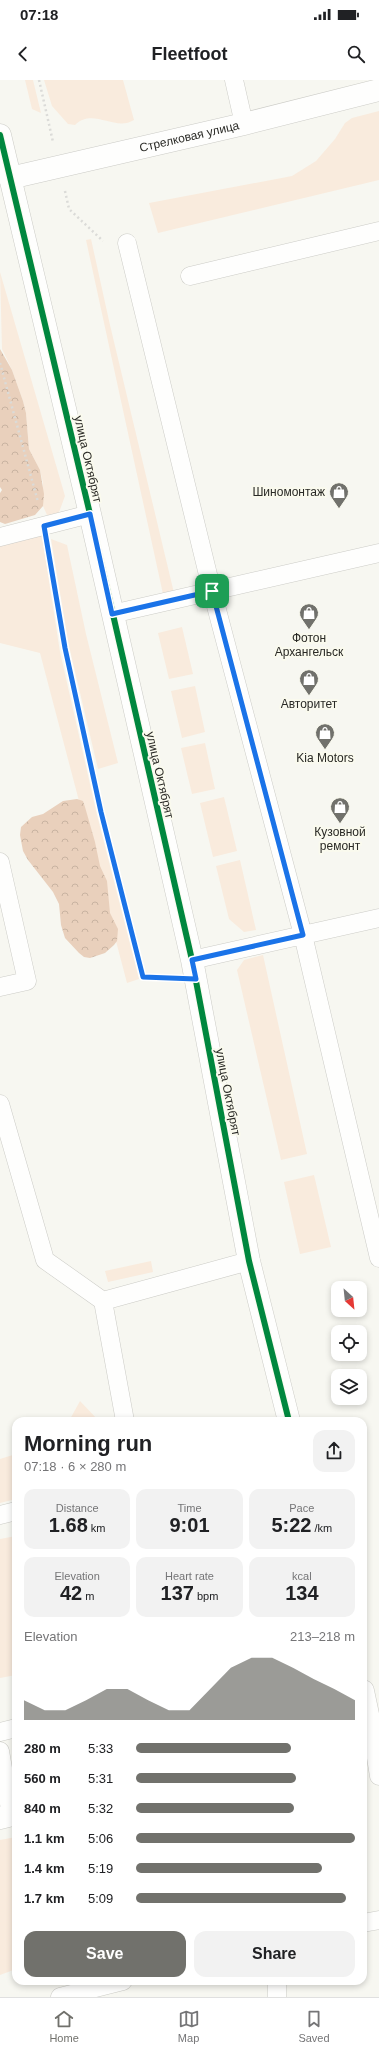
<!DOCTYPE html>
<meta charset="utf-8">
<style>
:root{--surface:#fff;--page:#f2f2f2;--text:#202124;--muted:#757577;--line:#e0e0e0;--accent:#71716c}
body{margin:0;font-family:Helvetica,sans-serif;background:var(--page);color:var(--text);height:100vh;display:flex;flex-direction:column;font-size:15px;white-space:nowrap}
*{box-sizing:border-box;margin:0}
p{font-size:13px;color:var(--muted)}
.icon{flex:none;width:22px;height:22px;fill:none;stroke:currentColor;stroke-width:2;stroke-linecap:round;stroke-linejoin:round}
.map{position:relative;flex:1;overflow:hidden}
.side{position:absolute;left:12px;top:1337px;width:355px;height:568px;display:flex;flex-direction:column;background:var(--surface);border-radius:12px;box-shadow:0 2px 6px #0003}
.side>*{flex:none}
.needle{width:26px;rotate:153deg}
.controls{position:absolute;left:331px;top:1201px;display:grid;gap:8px}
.controls a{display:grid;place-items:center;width:36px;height:36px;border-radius:8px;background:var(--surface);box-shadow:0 2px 6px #0003;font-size:20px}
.pin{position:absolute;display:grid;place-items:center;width:34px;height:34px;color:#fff;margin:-17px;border-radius:8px;box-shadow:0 2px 6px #0006}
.round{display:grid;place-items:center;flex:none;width:42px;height:42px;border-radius:12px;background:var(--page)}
.headline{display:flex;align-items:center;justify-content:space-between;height:68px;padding:0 12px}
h1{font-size:22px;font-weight:800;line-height:30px}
.stats{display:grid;grid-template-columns:repeat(3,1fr);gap:6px;height:68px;padding:4px 12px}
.stats div{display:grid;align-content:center;border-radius:10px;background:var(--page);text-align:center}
.stats b{font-size:20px;font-weight:800}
.stats small{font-size:11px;font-weight:400}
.stats p{font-size:11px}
.chart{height:112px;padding:8px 12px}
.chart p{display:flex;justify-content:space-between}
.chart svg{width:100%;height:72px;margin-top:4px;fill:var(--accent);opacity:.7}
.primary-button{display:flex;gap:8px;margin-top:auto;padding:8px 12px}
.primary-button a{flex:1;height:46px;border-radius:12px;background:var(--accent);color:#fff;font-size:16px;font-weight:800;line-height:46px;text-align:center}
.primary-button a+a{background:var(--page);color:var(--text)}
ul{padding:0 12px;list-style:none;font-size:13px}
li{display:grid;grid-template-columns:64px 48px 1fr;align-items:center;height:30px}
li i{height:10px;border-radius:5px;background:var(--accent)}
.status{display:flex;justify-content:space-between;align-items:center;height:28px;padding:0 20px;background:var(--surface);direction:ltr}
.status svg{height:11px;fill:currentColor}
header{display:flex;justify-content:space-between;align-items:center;height:52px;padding:0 12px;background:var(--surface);font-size:18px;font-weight:800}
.tabs{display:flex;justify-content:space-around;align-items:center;height:56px;border-top:1px solid var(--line);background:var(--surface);font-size:11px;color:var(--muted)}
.tabs a{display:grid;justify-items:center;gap:2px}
.tabs .selected{color:var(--accent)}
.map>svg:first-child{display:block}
.grass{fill:#f9ebdd}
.forest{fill:url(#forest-crowns)}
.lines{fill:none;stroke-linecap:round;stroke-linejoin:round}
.lane-casing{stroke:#ccccc7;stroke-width:19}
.street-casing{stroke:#ccccc7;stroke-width:23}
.secondary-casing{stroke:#ccccc7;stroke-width:23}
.path{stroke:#dbdbd8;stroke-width:2.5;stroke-dasharray:2 3;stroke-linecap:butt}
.lane{stroke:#fefefd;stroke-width:18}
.street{stroke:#fefefd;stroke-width:22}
.secondary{stroke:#fefefd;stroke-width:22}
.cycleway-casing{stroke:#fafaee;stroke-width:8}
.cycleway{stroke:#00873e;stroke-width:6}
.route-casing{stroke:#fff;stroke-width:8}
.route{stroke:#1a73e8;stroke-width:5}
.labels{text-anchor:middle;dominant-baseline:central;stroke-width:4;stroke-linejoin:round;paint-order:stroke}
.street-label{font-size:12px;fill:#292925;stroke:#fafaee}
.poi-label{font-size:12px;fill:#292925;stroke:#fafaee}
</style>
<div class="status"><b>07:18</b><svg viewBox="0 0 49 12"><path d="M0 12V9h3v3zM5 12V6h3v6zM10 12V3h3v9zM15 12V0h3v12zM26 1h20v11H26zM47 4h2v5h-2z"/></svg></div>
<header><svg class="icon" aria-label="back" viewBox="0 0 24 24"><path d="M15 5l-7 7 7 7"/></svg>Fleetfoot<svg class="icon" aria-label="search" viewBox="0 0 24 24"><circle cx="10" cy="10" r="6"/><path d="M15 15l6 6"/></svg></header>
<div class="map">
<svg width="379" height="1917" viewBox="0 0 379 1917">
<defs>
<pattern id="forest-crowns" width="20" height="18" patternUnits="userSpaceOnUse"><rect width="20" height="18" fill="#e9d0bc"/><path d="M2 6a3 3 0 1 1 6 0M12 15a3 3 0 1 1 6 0" fill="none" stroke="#c8b3a1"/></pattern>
</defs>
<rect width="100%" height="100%" fill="#f7f7f1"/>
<path class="grass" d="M25,0H33L41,33L32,29Z
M44,0H123L134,40C115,52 93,27 75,45L68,44L52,26Z
M379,31V100L158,153L149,123L292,96L316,81L335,59L345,43L352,38Z
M91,159L110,245L174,513L163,514L86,160Z
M0,192L65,416L58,435L51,437L47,435L43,426V403L40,390L29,369L26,333L23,321L12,290L2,269Z
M40,453L42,456L60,572L97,735L139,899L127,903L40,573L0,563V462Z
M51,459L67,465L86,554L118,683L98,689L69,566Z
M182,547L193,594L169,599L158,553Z
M195,606L205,652L182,658L171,611Z
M205,663L215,709L192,714L181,668Z
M224,717L237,771L213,777L200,723Z
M240,780L256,850L244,852L229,839L216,786Z
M263,875L307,1074L281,1080L237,890L244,880Z
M314,1095L331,1167L300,1174L284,1102Z
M151,1181L153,1192L108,1202L105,1191Z
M80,1321L99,1341H69Z
M16,1374V1419L0,1423V1379Z
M16,1456V1595L0,1598V1459Z
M16,1757V1889L0,1895V1760Z"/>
<path class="forest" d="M0,269L12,290L23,321L26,333L29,369L40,390L44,414L43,426L35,435L5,444L0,442V413L2,410L0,407Z
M77,719L83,721L85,727L95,762L100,786L107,801L110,833L118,849L117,861L114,865L105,873L90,878L84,877L79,873L65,858L61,845L59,824L53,812L28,780L23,771L20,755L21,747L32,737L43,734L63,721Z"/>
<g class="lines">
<defs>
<path id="lane" d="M234,0L244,44
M127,163L212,511L303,855L379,1178
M190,196L379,151
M0,457L90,434
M112,534L379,473
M0,782L27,901L0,907
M192,880L379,838
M0,1024L45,1180L103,1221L249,1181
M103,1221L125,1341
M0,1435L16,1431
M0,1652L16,1648
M372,1653L379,1696
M0,1671L11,1735
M363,1843L379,1840
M60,1917L123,1901
M277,1917V1901"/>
<path id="street" d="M363,1611L372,1653L363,1655
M0,1738L16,1734"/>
<g id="secondary">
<path d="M0,55L90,434L192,880L249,1181L289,1341"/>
<path id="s1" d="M10,98L244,44L379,10"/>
</g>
</defs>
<use href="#lane" class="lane-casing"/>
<use href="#street" class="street-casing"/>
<use href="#secondary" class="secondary-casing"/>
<path class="path" d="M39,0L53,62
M65,111L69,129L103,161
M0,283L38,422
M48,470L65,568L101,732L143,897L169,898"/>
<use href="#lane" class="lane"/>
<use href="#street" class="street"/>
<use href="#secondary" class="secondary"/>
<defs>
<path id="cycleway" d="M0,55L90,434L192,880L249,1181L289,1341"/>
</defs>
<use href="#cycleway" class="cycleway-casing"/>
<use href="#cycleway" class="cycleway"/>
</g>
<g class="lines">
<defs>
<path id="route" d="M90,434L112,534L212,511L303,855L192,880L196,899L143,897L101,732L65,568L44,446Z"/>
</defs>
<use href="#route" class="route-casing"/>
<use href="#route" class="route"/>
</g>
<defs>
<symbol id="shop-pin" viewBox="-11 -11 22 30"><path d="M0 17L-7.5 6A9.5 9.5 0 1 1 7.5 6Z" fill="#71716c" stroke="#fafaee"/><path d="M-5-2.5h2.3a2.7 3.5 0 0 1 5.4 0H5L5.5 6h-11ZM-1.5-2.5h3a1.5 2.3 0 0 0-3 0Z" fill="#fff"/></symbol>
</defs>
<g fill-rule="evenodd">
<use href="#shop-pin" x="328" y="401" width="22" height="30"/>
<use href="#shop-pin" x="298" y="522" width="22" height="30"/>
<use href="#shop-pin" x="298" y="588" width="22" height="30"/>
<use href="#shop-pin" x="314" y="642" width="22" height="30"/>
<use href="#shop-pin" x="329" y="716" width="22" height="30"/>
</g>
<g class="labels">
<g class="street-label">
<text stroke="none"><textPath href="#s1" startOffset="184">Стрелковая улица</textPath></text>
<text transform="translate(88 379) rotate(77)">улица Октябрят</text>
<text transform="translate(160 695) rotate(77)">улица Октябрят</text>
<text transform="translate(228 1012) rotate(79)">улица Октябрят</text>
</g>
<g class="poi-label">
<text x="325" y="412" text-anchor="end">Шиномонтаж</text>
<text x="309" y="558">Фотон<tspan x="309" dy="14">Архангельск</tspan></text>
<text x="309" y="624">Авторитет</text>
<text x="325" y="678">Kia Motors</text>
<text x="340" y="752">Кузовной<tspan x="340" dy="14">ремонт</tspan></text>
</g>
</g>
</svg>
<div class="controls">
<a><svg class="needle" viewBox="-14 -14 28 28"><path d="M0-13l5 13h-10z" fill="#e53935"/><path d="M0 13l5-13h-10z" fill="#757577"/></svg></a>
<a><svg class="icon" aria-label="locate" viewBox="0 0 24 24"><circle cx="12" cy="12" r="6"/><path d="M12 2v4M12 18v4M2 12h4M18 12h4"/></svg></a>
<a><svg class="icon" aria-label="layers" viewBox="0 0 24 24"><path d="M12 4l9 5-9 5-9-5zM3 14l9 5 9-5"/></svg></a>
</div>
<div class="pin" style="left:212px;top:511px;background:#1e9e55"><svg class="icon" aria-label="arrive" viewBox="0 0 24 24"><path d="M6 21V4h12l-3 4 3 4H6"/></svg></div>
<section class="side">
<div class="headline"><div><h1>Morning run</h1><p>07:18 · 6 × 280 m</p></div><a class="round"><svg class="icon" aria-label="share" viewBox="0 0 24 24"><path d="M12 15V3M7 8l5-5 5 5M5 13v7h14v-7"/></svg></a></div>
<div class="stats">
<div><p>Distance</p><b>1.68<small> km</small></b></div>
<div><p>Time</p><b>9:01</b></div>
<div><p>Pace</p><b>5:22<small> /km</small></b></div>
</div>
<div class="stats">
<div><p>Elevation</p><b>42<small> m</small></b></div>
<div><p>Heart rate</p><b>137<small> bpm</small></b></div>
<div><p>kcal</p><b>134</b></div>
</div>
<div class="chart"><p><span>Elevation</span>213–218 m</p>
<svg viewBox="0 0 160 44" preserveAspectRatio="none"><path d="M0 44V32L10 38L20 38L30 32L40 25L50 25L60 32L70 38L80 38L90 25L100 12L110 6L120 6L130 12L140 19L150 25L160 32V44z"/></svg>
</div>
<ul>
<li><b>280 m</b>5:33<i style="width:71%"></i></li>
<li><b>560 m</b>5:31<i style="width:73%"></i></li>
<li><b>840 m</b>5:32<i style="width:72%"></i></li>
<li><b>1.1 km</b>5:06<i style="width:100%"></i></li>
<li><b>1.4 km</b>5:19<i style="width:85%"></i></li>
<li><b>1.7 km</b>5:09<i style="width:96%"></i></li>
</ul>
<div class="primary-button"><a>Save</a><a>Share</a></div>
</section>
</div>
<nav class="tabs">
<a class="selected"><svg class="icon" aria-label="home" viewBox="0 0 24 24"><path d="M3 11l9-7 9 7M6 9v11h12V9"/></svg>Home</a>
<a><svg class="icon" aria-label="map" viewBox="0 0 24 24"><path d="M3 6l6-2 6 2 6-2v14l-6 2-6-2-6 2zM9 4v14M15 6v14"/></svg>Map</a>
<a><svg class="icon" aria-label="saved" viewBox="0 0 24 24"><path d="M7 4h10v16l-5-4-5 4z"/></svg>Saved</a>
</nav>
